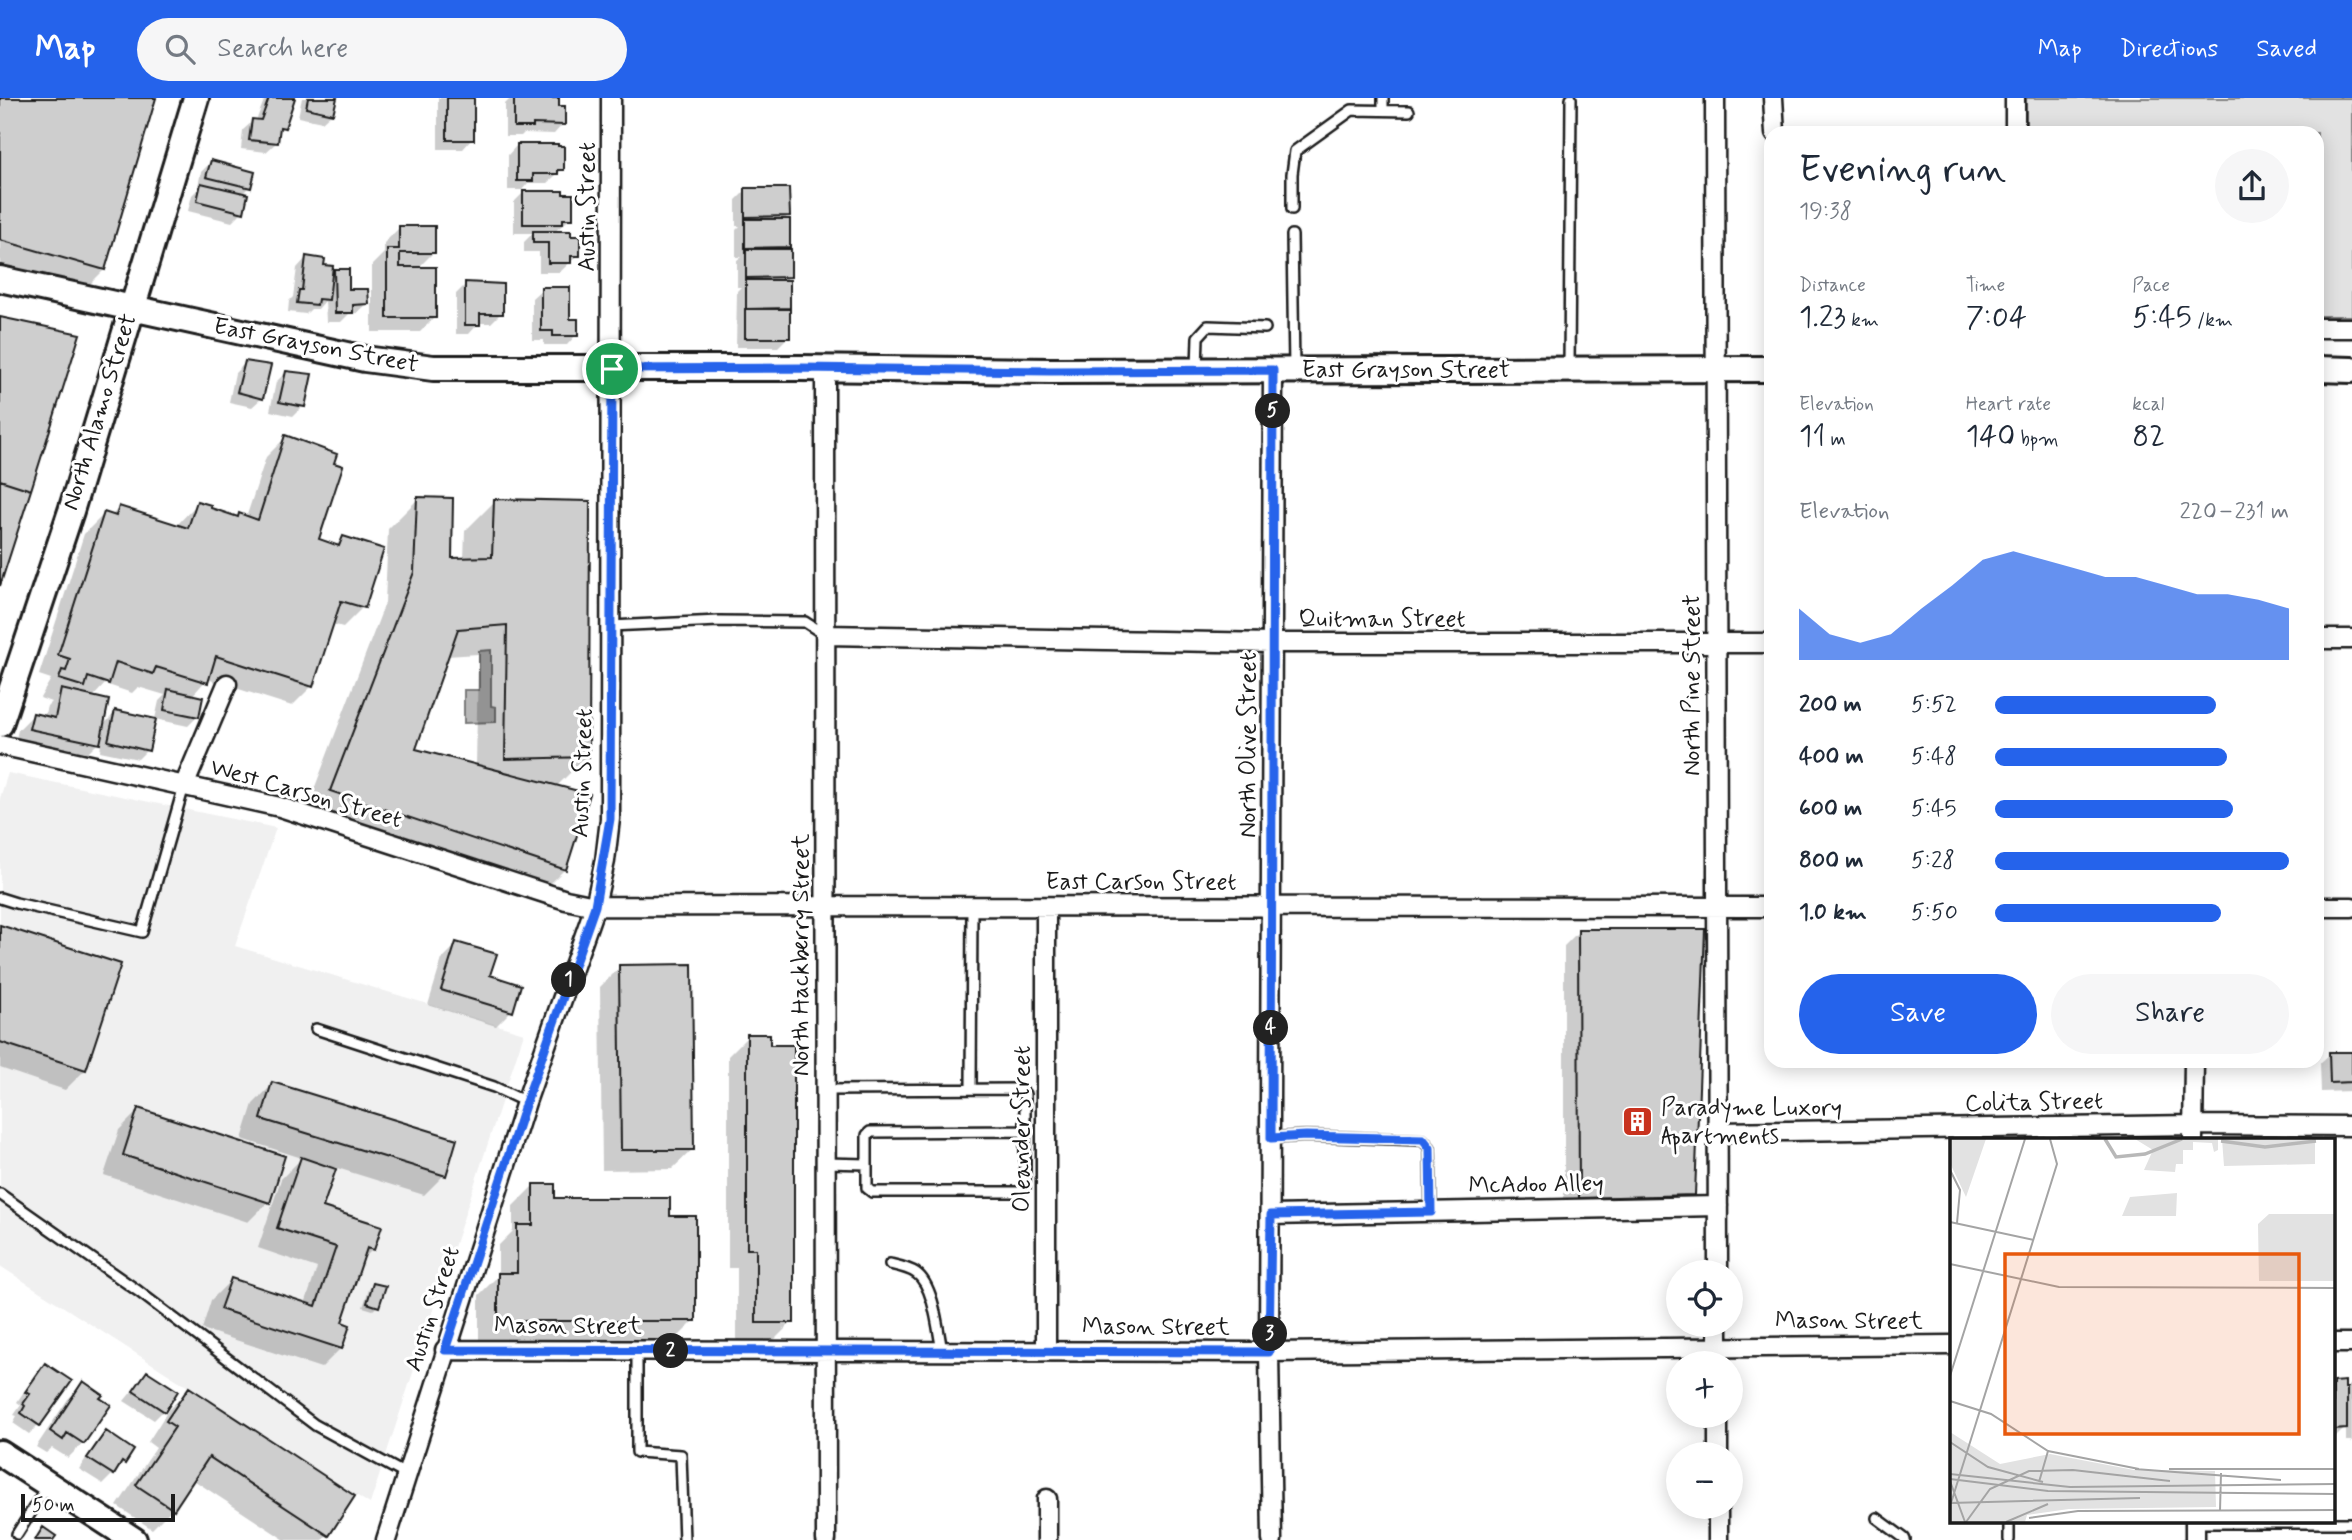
<!DOCTYPE html>
<meta charset="utf-8">
<style>
:root{--surface:#fff;--page:#f6f6f7;--text:#1f2937;--muted:#747a83;--accent:#2563eb}
body{margin:0;font-family:Mynerve,sans-serif;background:var(--page);color:var(--text);height:100vh;display:flex;flex-direction:column;font-size:26px;white-space:nowrap}
*{box-sizing:border-box;margin:0}
p{font-size:23px;color:var(--muted)}
.icon{flex:none;width:38px;height:38px;fill:none;stroke:currentColor;stroke-width:2;stroke-linecap:round;stroke-linejoin:round}
.map{position:relative;flex:1;overflow:hidden}
.sheet{position:absolute;left:1764px;top:28px;width:560px;height:942px;display:flex;flex-direction:column;background:var(--surface);border-radius:21px;box-shadow:0 4px 18px #0003}
.sheet>*{flex:none}
.tools{position:absolute;left:1666px;top:1162px;display:grid;gap:14px}
.tools a{display:grid;place-items:center;width:77px;height:77px;border-radius:50%;background:var(--surface);box-shadow:0 4px 18px #0003;font-size:35px}
.scale{position:absolute;left:21px;bottom:18px;width:154px;box-sizing:border-box;padding-left:7px;border:4px solid #1c1c1c;border-top:0;font-size:19px;line-height:24px;white-space:nowrap;color:#1c1c1c;-webkit-text-stroke:5px #fff;paint-order:stroke}
.pin{position:absolute;display:grid;place-items:center;width:60px;height:60px;color:#fff;margin:-30px;border:4px solid #fff;border-radius:50%;box-shadow:0 2px 7px #0007}
.km{position:absolute;width:35px;height:35px;margin:-18px;border-radius:50%;background:#222;color:#fff;font-size:19px;line-height:35px;text-align:center}
.round{display:grid;place-items:center;flex:none;width:74px;height:74px;border-radius:37px;background:var(--page)}
.head{display:flex;align-items:center;justify-content:space-between;height:119px;padding:0 35px}
h1{font-size:38px;font-weight:600;line-height:52px}
.stats{display:grid;grid-template-columns:repeat(3,1fr);gap:10px;height:119px;padding:7px 35px}
.stats div{display:grid;align-content:center}
.stats b{font-size:30px;font-weight:600}
.stats small{font-size:19px;font-weight:400}
.stats p{font-size:19px}
.chart{height:196px;padding:14px 35px}
.chart p{display:flex;justify-content:space-between}
.chart svg{width:100%;height:126px;margin-top:7px;fill:var(--accent);opacity:.7}
.cta{display:flex;gap:14px;margin-top:auto;padding:14px 35px}
.cta a{flex:1;height:80px;border-radius:42px;background:var(--accent);color:#fff;font-size:28px;font-weight:600;line-height:80px;text-align:center}
.cta a+a{background:var(--page);color:var(--text)}
ul{padding:0 35px;list-style:none;font-size:23px}
li{display:grid;grid-template-columns:112px 84px 1fr;align-items:center;height:52px}
li i{height:18px;border-radius:9px;background:var(--accent)}
header{display:flex;align-items:center;gap:42px;box-sizing:border-box;height:98px;padding:0 35px;background:var(--accent);color:#fff}
header strong{font-size:33px}
nav{display:flex;gap:38px;margin-inline-start:auto;font-size:24px}
.search{width:490px;height:63px;background:var(--page);display:flex;align-items:center;gap:18px;box-sizing:border-box;padding:0 24px;border-radius:38px;color:var(--muted);font-size:26px}
.map>svg:first-child{display:block}
.built{fill:#f0f0f0}
.green{fill:#e2e2e2;stroke:#7f7f7f;stroke-width:2}
.water{fill:#b8b8b8;stroke:#7a7a7a;stroke-width:2}
.shadow{fill:#0003;fill-rule:evenodd}
.building{fill:#cecece;stroke:#1c1c1c;stroke-width:2}
.lines{fill:none;stroke-linecap:round;stroke-linejoin:round}
.lane-casing{stroke:#1c1c1c;stroke-width:14}
.street-casing{stroke:#1c1c1c;stroke-width:23}
.secondary-casing{stroke:#1c1c1c;stroke-width:30}
.lane{stroke:#fff;stroke-width:9}
.street{stroke:#fff;stroke-width:18}
.secondary{stroke:#fff;stroke-width:24}
.route-casing{stroke:#fff;stroke-width:14}
.route{stroke:#2563eb;stroke-width:9}
.labels{text-anchor:middle;dominant-baseline:central;stroke-width:6;stroke-linejoin:round;paint-order:stroke}
.street-label{font-size:24px;fill:#1c1c1c;stroke:#fff}
.poi-label{font-size:24px;fill:#1c1c1c;stroke:#fff;text-anchor:start}
.inset-river{fill:none;stroke:#b8b8b8;stroke-width:3.5}
.inset-road{fill:none;stroke:#a4a4a4;stroke-width:2}
.view{fill:#e8590c;fill-opacity:0.15;stroke:#e8590c;stroke-width:3.5}
.inset-edge{fill:none;stroke:#1c1c1c;stroke-width:3.5}
</style>
<header>
<strong>Map</strong>
<div class="search"><svg class="icon" aria-label="search" viewBox="0 0 24 24"><circle cx="10" cy="10" r="6"/><path d="M15 15l6 6"/></svg>Search here</div>
<nav><a>Map</a><a>Directions</a><a>Saved</a></nav>
</header>
<div class="map">
<svg width="2352" height="1442" viewBox="0 0 2352 1442">
<rect width="100%" height="100%" fill="#fff"/>
<filter id="ink" filterUnits="userSpaceOnUse"><feTurbulence type="fractalNoise" baseFrequency=".0143" numOctaves="2"/><feDisplacementMap in="SourceGraphic" scale="14" xChannelSelector="R" yChannelSelector="G"/><feConvolveMatrix kernelMatrix="1 2 1 2 8 2 1 2 1" color-interpolation-filters="sRGB"/></filter>
<g filter="url(#ink)">
<path class="built" d="M8,675L276,730L235,848L524,935L370,1406L0,1168V700Z"/>
<path class="green" d="M2026,0H2352V218H2317V35H2026Z"/>
<path class="water" d="M491,552V608L496,609V624L464,625V592H479V553Z"/>
<path class="shadow" d="M0,0H155L104,172L84,192L0,167Z
M265,0H293L283,29L277,36L276,45L266,54L241,51L243,32L253,23H256Z
M302,0H335L332,15L322,24L298,19Z
M438,0H472V41L463,51H438Z
M511,0H557V10L563,26L554,36L524,35L521,38H505V6Z
M517,47L563,71L547,85H528L522,92H508V57Z
M211,64L249,89L242,96V114L232,124L188,113L192,97L200,89L198,88L201,74Z
M746,92L788,118L783,122L789,149L784,153L789,179L784,183H788V239L778,249H736L737,193L741,189H737V162L741,159H736V132L740,128H736V102Z
M524,94L571,120L553,135L578,157L560,174H539V154H524V144L533,135H514V104Z
M399,130L433,155L417,171L435,219L420,234H372V167L384,155V145Z
M306,160L322,169L330,178L335,173L347,193L367,206L357,215L349,216L341,224H326L325,203L318,211H311L306,216L288,214L289,203L293,199L297,170Z
M466,186L501,215L491,225H479L469,236H456V196Z
M542,191L569,223L576,237L567,247H544V242H532V200Z
M245,265L262,300L252,309L229,304L235,275Z
M286,274L303,308L293,318L270,313L276,284Z
M286,339L317,443L335,448L343,440L363,509L343,529L332,526L312,588L292,608L207,581L192,598L197,619L188,628L155,621L159,603L165,597L138,589L132,595L105,586L92,600L102,628L116,614L147,652L138,661L100,653L102,641L83,660L15,645L18,632L33,617L44,619L47,608L51,604L40,600L51,581L39,577L84,436L104,416L111,418L119,410L176,428L198,405L208,411L237,420L239,417L246,420L266,359Z
M418,401L450,461H464L465,433L495,403L587,658L556,689L565,771L535,801L302,723L385,505L388,431ZM478,556L476,668L414,652L447,558Z
M0,828L85,972L65,992L0,970Z
M1579,833L1693,1096L1678,1111L1564,1114V848Z
M457,846L488,878L511,913L496,928L428,907L442,861Z
M620,869L693,1051L672,1071L602,1072L600,889Z
M748,938L792,1224L772,1244H737V1170H728V958Z
M2330,956H2352V993L2321,994L2320,965Z
M273,986L444,1077L424,1097L334,1069L321,1110L373,1151L361,1163L340,1225L341,1250L321,1270L202,1231L211,1202L231,1182L305,1206L317,1170L258,1150L281,1081L302,1060L242,1041L253,1006Z
M139,1012L268,1104L248,1124L104,1077L119,1032Z
M533,1088L554,1101L668,1120L694,1223L674,1243L479,1242V1197L498,1178V1148L513,1133V1108Z
M374,1187L378,1208L373,1212L363,1209L369,1191Z
M45,1267L39,1326L29,1336L13,1325L17,1318L14,1317L21,1307L17,1304L35,1277Z
M147,1275L163,1313L154,1322L124,1303Z
M2333,1285H2343L2344,1293L2352,1285V1346L2351,1343H2346V1329L2333,1342Z
M83,1286L98,1301L83,1345L68,1360L52,1350L46,1355L36,1349L68,1301Z
M189,1292L327,1437L322,1442H285L192,1381L172,1411L152,1431L117,1408L156,1350L148,1344L169,1311Z
M106,1335L124,1365L103,1386L79,1371L96,1345Z"/>
<path class="building" d="M0,0H156L105,172L0,142Z
M269,0H295L285,30L280,29L278,45L249,42L252,21L261,22Z
M308,0H337L333,16L306,10Z
M447,0H474V42H447Z
M514,0H559V8H565V27L533,26V29H514Z
M517,46H558V48H564V72H558V76H533V83H517Z
M211,62L255,74L251,90L206,79Z
M201,85L248,96L244,115L197,103Z
M745,90H789L790,118L745,119Z
M523,93H563V96H573V121H563V126H523Z
M745,121H790V149L745,150Z
M399,128H435V155H400V169H436V220H387V151H399Z
M533,133H571V138H580V158H571V165H548V145H533Z
M746,151H791V179L746,180Z
M306,158L325,161L324,167L333,168L329,202L318,201L317,207L297,205L299,192H302Z
M334,171H349V191H368L369,206L353,207V215H335Z
M746,182H790V210L746,211Z
M465,184L503,186V216H480V227H465Z
M541,189H570V221H578V238H553V233H541Z
M745,211H790V240H745Z
M0,219L80,236L31,392L0,382Z
M245,263L271,267L263,301L237,294Z
M286,273L312,276L305,309L279,304Z
M285,337L337,356L334,365L343,368L319,441L339,448L343,438L384,451L365,510L341,503L313,589L216,558L208,585L156,569L153,576L116,564L109,586L88,579L85,589L59,581L62,572L66,573L70,561L58,557L104,414L116,418L119,408L188,430L197,403L211,407V410L238,419L239,415L258,422Z
M0,382L31,392L0,488Z
M417,399L453,400L452,460L492,459L494,401L590,403L589,659L505,661L507,527L458,531L416,651L590,696L566,772L330,693L414,474Z
M61,591L109,602L100,646L29,631L33,615L55,620Z
M168,591L203,599L199,619L164,612Z
M115,612L156,621L149,653L108,643Z
M0,827L121,866L86,972L0,944Z
M1578,831H1705L1695,1097L1579,1100Z
M456,844L497,856L490,877L521,887L513,914L441,892Z
M692,866L694,1052H621L619,867Z
M747,936H770V947H794V1225H756V1151H747Z
M2329,954H2352V984L2330,985Z
M272,984L457,1041L446,1078L261,1021Z
M138,1010L285,1058L270,1105L123,1057Z
M301,1059L336,1071L323,1109L382,1128L374,1152L367,1150L342,1224L350,1227L342,1251L220,1211L231,1180L316,1208L336,1149L277,1130Z
M533,1086H555V1100H670V1118H696V1223H498V1175H517V1127H533Z
M373,1185L386,1188L379,1209L367,1205Z
M45,1265L72,1283L40,1328L21,1315L25,1308L23,1306L30,1296L25,1294Z
M147,1273L178,1293L165,1314L133,1293Z
M83,1283L103,1297L100,1300L111,1307L84,1346L67,1335L63,1342L50,1333Z
M2345,1283V1290H2347V1331L2333,1332V1344V1284Z
M189,1289L355,1398L329,1438L209,1359L174,1412L136,1387L175,1329L166,1323Z
M106,1333L134,1352L125,1366L122,1364L114,1377L87,1360Z
M43,1429L56,1438L53,1442H35Z"/>
<g class="lines">
<defs>
<path id="lane" d="M1383,12V0
M1292,111V76L1295,53L1352,12L1409,13
M1292,137L1294,270
M1569,270L1571,0
M1197,271L1198,239L1208,228L1265,230
M610,528L719,523L805,524L825,537
M0,800L16,805L142,834L184,688
M316,931L494,989L526,1004
M971,991L972,809
M825,992L1020,991L1025,996V1089L1020,1094H872L867,1090V1037L870,1034L1025,1033
M1271,1040L1306,1038L1423,1042L1430,1050L1431,1114
M825,1065L867,1066
M0,1096L138,1193L315,1327L407,1377
M890,1166C899,1168 909,1170 916,1175C934,1187 938,1233 942,1253
M637,1253V1354L681,1357L684,1442
M1877,1420L1904,1440L1905,1442
M2009,1423V1442
M2195,1425H2352
M17,1436L47,1389"/>
<path id="street" d="M1715,0L1718,1174
M1773,0L1775,35
M2015,0V35
M2317,230H2352
M825,271L826,1442
M825,537L1273,545H1771
M2317,541H2352
M0,647L280,709L566,802L595,808L1771,809
M184,688L227,586
M1046,809V1253
M2317,809H2352
M1718,1034L2193,1027L2352,1028
M2193,1041L2194,962
M1271,1117L1718,1108
M1718,1227V1265
M2333,1245H2352
M445,1252L1269,1254L1951,1247
M1718,1318V1356
M1047,1401V1442
M1718,1409V1442
M2195,1423V1442
M386,1442L526,1004L595,808L605,763L610,721L611,0
M1272,1442L1269,1254L1273,272"/>
<path id="secondary" d="M0,181L365,261L433,270H800L1051,273L1771,271
M2317,271L2352,272
M0,626L71,413L196,0
M0,1355L134,1442"/>
</defs>
<use href="#lane" class="lane-casing"/>
<use href="#street" class="street-casing"/>
<use href="#secondary" class="secondary-casing"/>
<use href="#lane" class="lane"/>
<use href="#street" class="street"/>
<use href="#secondary" class="secondary"/>
</g>
</g>
<g class="lines" filter="url(#ink)">
<defs>
<path id="route" d="M800,270L1051,273L1273,272L1271,1040L1306,1038L1423,1041L1430,1050L1431,1114L1271,1117L1269,1254L445,1252L526,1004L595,808L610,721L612,271Z"/>
</defs>
<use href="#route" class="route-casing"/>
<use href="#route" class="route"/>
</g>
<defs>
<symbol id="building-square" viewBox="-11 -11 22 22"><rect x="-9" y="-9" width="18" height="18" rx="4" fill="#c8321e" stroke="#fff"/><path d="M-4-6H4V6H1V3H-1V6H-4ZM-2.5-4.3h1.7v1.8h-1.7ZM.8-4.3h1.7v1.8H.8ZM-2.5-1h1.7V.8h-1.7ZM.8-1h1.7V.8H.8Z" fill="#fff"/></symbol>
</defs>
<g fill-rule="evenodd">
<use href="#building-square" x="1620" y="1006" width="35" height="35"/>
</g>
<g class="labels">
<g class="street-label">
<text transform="translate(587 109) rotate(-90)">Austin Street</text>
<text transform="translate(316 248) rotate(11)">East Grayson Street</text>
<text x="1406" y="272">East Grayson Street</text>
<text transform="translate(100 314) rotate(-73)">North Alamo Street</text>
<text x="1382" y="521">Quitman Street</text>
<text transform="translate(1692 587) rotate(-90)">North Pine Street</text>
<text transform="translate(1248 647) rotate(-90)">North Olive Street</text>
<text transform="translate(583 675) rotate(-88)">Austin Street</text>
<text transform="translate(306 696) rotate(16)">West Carson Street</text>
<text x="1141" y="784">East Carson Street</text>
<text transform="translate(801 857) rotate(-90)">North Hackberry Street</text>
<text transform="translate(2034 1005) rotate(-1)">Colita Street</text>
<text transform="translate(1022 1031) rotate(-90)">Oleander Street</text>
<text transform="translate(1536 1087) rotate(-1)">McAdoo Alley</text>
<text transform="translate(433 1211) rotate(-72)">Austin Street</text>
<text x="1849" y="1223">Mason Street</text>
<text x="568" y="1228">Mason Street</text>
<text x="1156" y="1229">Mason Street</text>
</g>
<g class="poi-label">
<text x="1661" y="1010">Paradyme Luxory<tspan x="1661" dy="28">Apartments</tspan></text>
</g>
</g>
<g transform="translate(1950 1040)">
<rect width="385" height="385" fill="#fff"/>
<path d="M0,1H36L16,59L0,25ZM185,1H268V12L264,14L262,5L243,4V12H233V26H226L225,34L194,32L203,12ZM272,1H365V26L274,28ZM227,55L226,78H172L180,59ZM319,76H385V143H309L308,86ZM0,294L50,326L100,316L184,332L265,333L266,369L119,371L77,377L75,384H0Z" fill="#e2e2e2"/>
<path class="inset-river" d="M155,1L166,19L195,16L232,1M271,3L315,9L366,3"/>
<path class="inset-road" d="M0,32L10,52L7,85M0,84L84,102M0,126L109,149L385,150M0,238L75,1M0,263L41,276L98,313L189,331M0,304L38,329L93,344M185,331L331,342M219,331H385M0,336L120,349L385,346M0,341L98,353L385,356M0,343L15,384M89,344L98,313M0,365L190,360M1,365L107,26L100,1M270,373L271,335M79,380L128,373L385,372M16,384L40,351L79,333L123,332L220,343M56,384L98,366"/>
<path class="view" d="M55,116H349V296H55Z"/>
<rect width="385" height="385" class="inset-edge"/>
</g>
</svg>
<div class="tools">
<a><svg class="icon" aria-label="locate" viewBox="0 0 24 24"><circle cx="12" cy="12" r="6"/><path d="M12 2v4M12 18v4M2 12h4M18 12h4"/></svg></a>
<a>+</a>
<a>−</a>
</div>
<div class="scale">50 m</div>
<div class="pin" style="left:612px;top:271px;background:#1e9e55"><svg class="icon" aria-label="arrive" viewBox="0 0 24 24"><path d="M6 21V4h12l-3 4 3 4H6"/></svg></div>
<b class="km" style="left:569px;top:882px">1</b>
<b class="km" style="left:671px;top:1253px">2</b>
<b class="km" style="left:1270px;top:1236px">3</b>
<b class="km" style="left:1271px;top:930px">4</b>
<b class="km" style="left:1273px;top:313px">5</b>
<section class="sheet">
<div class="head"><div><h1>Evening run</h1><p>19:38</p></div><a class="round"><svg class="icon" aria-label="share" viewBox="0 0 24 24"><path d="M12 15V3M7 8l5-5 5 5M5 13v7h14v-7"/></svg></a></div>
<div class="stats">
<div><p>Distance</p><b>1.23<small> km</small></b></div>
<div><p>Time</p><b>7:04</b></div>
<div><p>Pace</p><b>5:45<small> /km</small></b></div>
</div>
<div class="stats">
<div><p>Elevation</p><b>11<small> m</small></b></div>
<div><p>Heart rate</p><b>140<small> bpm</small></b></div>
<div><p>kcal</p><b>82</b></div>
</div>
<div class="chart"><p><span>Elevation</span>220–231 m</p>
<svg viewBox="0 0 160 44" preserveAspectRatio="none"><path d="M0 44V26L10 35L20 38L30 35L40 26L50 18L60 9L70 6L80 9L90 12L100 15L110 15L120 18L130 21L140 21L150 23L160 26V44z"/></svg>
</div>
<ul>
<li><b>200 m</b>5:52<i style="width:75%"></i></li>
<li><b>400 m</b>5:48<i style="width:79%"></i></li>
<li><b>600 m</b>5:45<i style="width:81%"></i></li>
<li><b>800 m</b>5:28<i style="width:100%"></i></li>
<li><b>1.0 km</b>5:50<i style="width:77%"></i></li>
</ul>
<div class="cta"><a>Save</a><a>Share</a></div>
</section>
</div>
